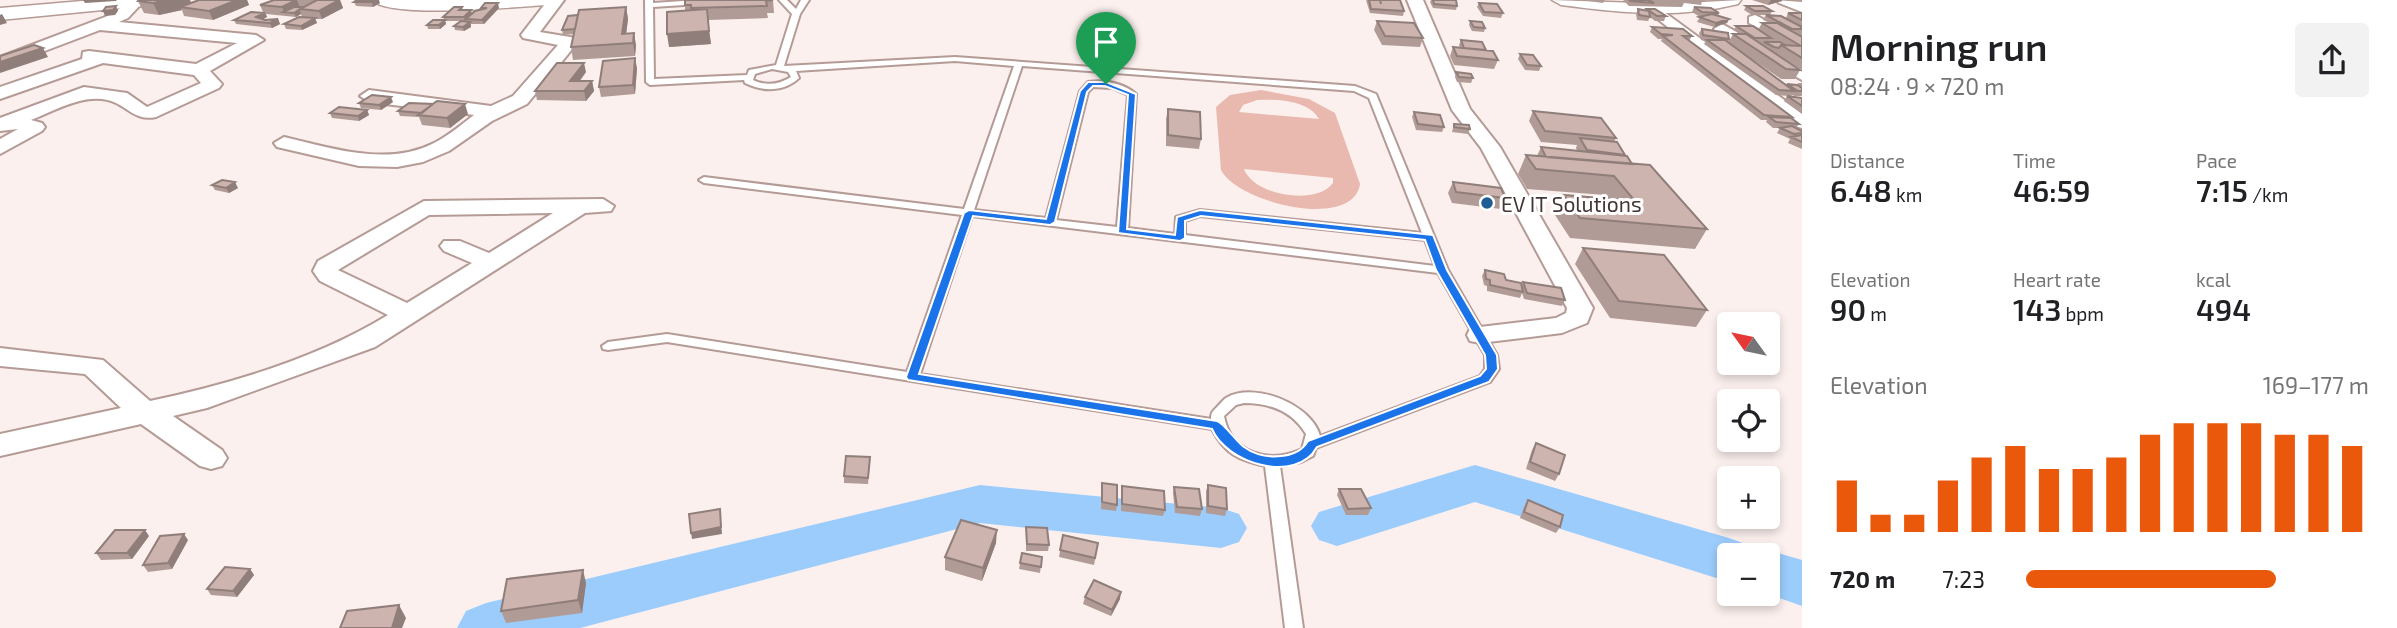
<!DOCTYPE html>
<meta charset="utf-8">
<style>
:root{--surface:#fff;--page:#f2f2f2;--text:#202124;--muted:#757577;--accent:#ea580c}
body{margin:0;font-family:"Exo 2",sans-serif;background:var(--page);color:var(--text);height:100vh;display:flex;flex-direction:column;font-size:26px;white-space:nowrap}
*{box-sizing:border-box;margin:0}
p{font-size:23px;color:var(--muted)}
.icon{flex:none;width:38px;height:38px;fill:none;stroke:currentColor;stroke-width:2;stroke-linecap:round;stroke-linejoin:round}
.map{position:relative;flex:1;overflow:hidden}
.details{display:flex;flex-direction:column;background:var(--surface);width:595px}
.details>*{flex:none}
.needle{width:46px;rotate:303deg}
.controls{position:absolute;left:1717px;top:312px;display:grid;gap:14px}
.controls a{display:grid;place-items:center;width:63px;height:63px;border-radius:7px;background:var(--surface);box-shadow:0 4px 10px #0003;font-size:35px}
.pin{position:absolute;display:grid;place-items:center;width:60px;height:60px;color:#fff;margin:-72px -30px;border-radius:50% 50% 50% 0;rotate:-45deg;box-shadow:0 0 7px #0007}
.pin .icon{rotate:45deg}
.round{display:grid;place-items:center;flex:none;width:74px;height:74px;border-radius:7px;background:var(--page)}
.overview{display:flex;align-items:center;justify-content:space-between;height:119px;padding:0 28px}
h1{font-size:38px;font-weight:600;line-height:52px}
.figures{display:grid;grid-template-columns:repeat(3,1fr);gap:10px;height:119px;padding:7px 28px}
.figures div{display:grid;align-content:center}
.figures b{font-size:30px;font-weight:600}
.figures small{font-size:19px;font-weight:400}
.figures p{font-size:19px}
.chart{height:196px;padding:14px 28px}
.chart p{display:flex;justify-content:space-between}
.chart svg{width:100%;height:126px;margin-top:7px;stroke:var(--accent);stroke-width:6}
ul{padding:0 28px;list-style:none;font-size:23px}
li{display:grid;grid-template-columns:112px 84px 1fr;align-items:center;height:52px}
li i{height:18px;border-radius:9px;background:var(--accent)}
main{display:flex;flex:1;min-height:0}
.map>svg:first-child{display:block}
.green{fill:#e9b8ae;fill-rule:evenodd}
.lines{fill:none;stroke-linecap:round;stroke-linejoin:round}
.river{fill:#9bccfc;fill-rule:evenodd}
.service-casing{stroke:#b49b96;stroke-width:4}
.minor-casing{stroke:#b49b96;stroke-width:4}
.tertiary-casing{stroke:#b49b96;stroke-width:3}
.service{fill:#fff;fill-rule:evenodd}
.minor{fill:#fff;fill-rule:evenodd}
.tertiary{fill:#fff;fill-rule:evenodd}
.wall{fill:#b19b96}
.shaded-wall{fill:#907e7a}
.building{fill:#ceb4af;stroke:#907e7a;stroke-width:2}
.route{fill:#1a73e8;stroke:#fff;stroke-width:2;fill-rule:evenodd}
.poi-dot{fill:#1e5d93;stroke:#fff;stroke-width:2.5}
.labels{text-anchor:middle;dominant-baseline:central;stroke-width:6;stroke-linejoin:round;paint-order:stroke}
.poi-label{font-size:21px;fill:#413634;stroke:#fff;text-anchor:start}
</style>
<main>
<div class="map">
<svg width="1802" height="628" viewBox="0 0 1802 628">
<rect width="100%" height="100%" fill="#fbf0ee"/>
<path class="green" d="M1261,90L1309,99L1335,113L1360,184C1353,231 1238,203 1221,170L1216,107L1230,95ZM1257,100C1277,99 1308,100 1319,119L1239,112L1243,105ZM1244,169L1333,178V183C1316,206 1254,196 1244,169Z"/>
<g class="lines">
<path class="river" d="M1475,465L1729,538L1748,545L1753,555H1729V582L1475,502L1337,546L1319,540L1311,526L1319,512Z
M980,485L1221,508L1239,514L1247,528L1239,542L1221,548L980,523L580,628H457L466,611L486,603Z
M1768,550L1802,560V606L1765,593L1768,555H1754Z"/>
<defs>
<path id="service" d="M645,0H653V3L698,0L704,2L700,4L653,7L654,79L747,75L749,70L776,65L792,14L779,0H787L796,9L801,0H809L800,14L784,66L955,57L1355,86L1376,94L1448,270L1497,355L1499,369L1490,382L1316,448L1313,456L1301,462L1280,466L1303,628H1285L1265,466C1238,460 1225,454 1212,429L667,342L608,350L603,349L602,346L608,342L667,334L907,372L962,215L704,183L699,180L704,177L964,209L1014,66L955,61L796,71L799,78C784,92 763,92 745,83L744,80L650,85L646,82ZM1022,66L1354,91L1369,98L1422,233L1200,210L1176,217L1175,234L1128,228L1136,94C1123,83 1105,80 1088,82L1080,91L1046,218L974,210ZM772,69L788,72L791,77C778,85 766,86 753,80L755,74ZM1093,87L1112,88L1128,95L1117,227L1056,220L1088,92ZM972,216L1438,273L1485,355V369L1480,376L1320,436C1312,405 1255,381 1226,398C1223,400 1221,403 1218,406C1213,411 1211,412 1211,419L920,374ZM1200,216L1425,240L1435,266L1185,235V221ZM1244,403C1270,403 1292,411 1306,434L1302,449C1270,464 1231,454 1224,416L1236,405Z"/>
<path id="minor" d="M128,0L143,2L128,18L119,22L256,35L264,40L210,71L222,84L219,88L156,117C138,121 130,110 116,103C89,90 56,110 31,120L42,123L45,127L42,131L0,154V139L18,129L0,131V118L84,87L127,93L147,107L201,83L194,75L103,63L0,99V87L82,59L83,52L89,51L196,64L237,43L100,30L0,68V57L105,17L116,12Z
M548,0H564L540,32L576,38L578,42L527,104L492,121L449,151L423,162L397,167L359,166L277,147L274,143L284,137C332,148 387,167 434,143C448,136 461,125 474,115L369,102L360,96L369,90L491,106L513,96L558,45L523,38L521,35Z
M1407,0H1423L1470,109L1500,147L1593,308L1587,323L1562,333L1480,343L1470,341L1467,335L1470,329L1480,327L1556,318L1566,313L1567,308L1481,148L1452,110Z
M1776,0L1802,2V12L1779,3Z
M1656,6L1802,113V128L1795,126L1651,14L1648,11Z
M1755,15L1802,39V51L1749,23V17Z
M1722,24L1802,68V80L1716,32L1714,29Z
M603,199L614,206L611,211L585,213L375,347L207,408L173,416L222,450L227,458L222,466L211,469L200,466L141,424L0,456V434L121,408L85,374L0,366V348L103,360L150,401C231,384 318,358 388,315L320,281L313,271L318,261L424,201ZM553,213L489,253L460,241H444L440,246L444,251L472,263L407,303L338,270L429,215Z"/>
<path id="tertiary" d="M94,0H163L154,5L0,20V8Z
M372,0H555L546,5C517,7 388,19 372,0Z
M1552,0L1666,4L1741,0L1738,4C1678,19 1622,13 1561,5Z"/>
</defs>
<use href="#service" class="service-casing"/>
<use href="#minor" class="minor-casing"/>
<use href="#tertiary" class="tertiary-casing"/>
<use href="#service" class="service"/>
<use href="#minor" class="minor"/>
<use href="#tertiary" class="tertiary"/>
</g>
<path class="wall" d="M199,0H247L249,5L213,20L184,16L182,10L159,15L144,13L138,1L191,2L190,4Z
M274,0H340L343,8L322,19H315L317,23L302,30L286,29L284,24L302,17L301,14L296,17L266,14L267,17L262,19H278L280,24L272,28L236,24L234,20L263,12L260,5Z
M773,0L774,13H767L768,18L708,20L711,44L669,47L685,11V5Z
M1366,0H1400L1404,11L1403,16L1370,13Z
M1431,0H1460H1456L1457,6L1456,10L1433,8L1430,2Z
M1581,0H1605L1603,3Z
M1623,0H1715L1702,1L1701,5L1684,3L1682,7L1629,6Z
M1752,0H1782V1L1768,5Z
M354,2L380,3L373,7L356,6Z
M1479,3L1503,13L1501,18L1483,16L1477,7Z
M1746,6L1772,11L1770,15L1786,18L1788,13H1802V70L1790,63L1800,70L1795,79H1781L1728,43L1733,34H1740L1734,30L1736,26L1758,30L1762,23H1770L1763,20L1766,15H1752L1744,10Z
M462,7L463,10L472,14L481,10V8H499L484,24H471V27L464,31L455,30L454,26L461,21H445L446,24L440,29H428L427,25L444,20L443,17Z
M626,7L628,19L626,34L634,33L636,46L635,56L573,60L571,47L574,34L563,35L562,30L578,15Z
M1694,7L1719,13L1718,16L1729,19L1727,23L1714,27L1697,22L1700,17L1692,12Z
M1638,9L1646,10L1647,9L1666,16L1664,21H1655L1650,17L1648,21L1637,20L1636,14Z
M1377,21L1423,38L1420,47L1382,45L1374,30Z
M1470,21L1485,28L1484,32L1472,31L1469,25Z
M1652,27L1692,36L1689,41L1792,117L1791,118L1799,124L1796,128L1802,131V149L1788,143L1790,139L1777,133L1780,128H1773L1766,122L1767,120H1761L1661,41L1662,39H1658L1650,32Z
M1702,29L1729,39L1728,43L1787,85V84L1797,85L1798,83H1802V96H1795L1792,95L1791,96L1776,95L1704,44L1706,41L1701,40L1699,33Z
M1461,40L1486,50L1498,60L1494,69L1454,65L1450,56L1453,47L1460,48L1459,45Z
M1520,54L1541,66L1539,71L1525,70L1518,59Z
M637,68L635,94L601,97L599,87Z
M586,72L580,81H592L594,91L586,101L537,100L535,91Z
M1456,72L1473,78L1471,83L1457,82L1455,77Z
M1787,96L1802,98V114L1784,101Z
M393,102L381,110L361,108L359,103Z
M433,104L468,114L450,128L422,125L419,117L400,116L398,111Z
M1168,109L1201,139L1199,149L1166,146V119Z
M367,110L369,115L359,121L332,118L330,113Z
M1533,111L1616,138L1614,142L1625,155L1624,156L1707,229L1695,249L1570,238L1555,215L1564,195L1608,199L1605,195L1527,189L1518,174L1526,155L1537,156L1541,147L1577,151L1576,148L1577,145L1541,142L1529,121Z
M1414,112L1444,127L1442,132L1416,130L1412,117Z
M1454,124L1470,129L1468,134L1452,132Z
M1453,182L1505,198L1501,209L1452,203L1448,193Z
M212,185L238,188L229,193L215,190Z
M1583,248L1707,310L1696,327L1610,318L1575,264Z
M1485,270L1522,286L1523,282L1565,300L1562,306L1524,299L1522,293L1520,298L1487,291V286L1484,285L1482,276Z
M1536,443L1559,474L1555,481L1526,469L1532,450Z
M870,463L868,484L844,483V476Z
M1102,483L1117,505L1116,511L1101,509Z
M1208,485L1227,509L1225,516L1206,513V491Z
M1122,486L1165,510L1163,516L1121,511V493Z
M1174,487L1202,509L1200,516L1175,513L1173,493Z
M1339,489L1371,508L1368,515H1346L1337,495Z
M1528,500L1560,527L1556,533L1520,518L1524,507Z
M1026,527L1049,545L1048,551H1026Z
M1063,535L1098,543L1094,565L1059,557Z
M149,536L132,559L101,560L96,553Z
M188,540L172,569L148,572L143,565Z
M996,543L982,581L945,570V557Z
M1022,553L1042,557L1040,573L1019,569Z
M250,569L254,575L237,597L211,595L207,589Z
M586,583L582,613L506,623L501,611Z
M1085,597L1120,599L1111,616L1083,604Z"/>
<path class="shaded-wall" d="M83,0H117L116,1L85,3Z
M167,0H190L191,2L185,8L180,7L182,10L159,15L153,3Z
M237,0H247L249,5L213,20L209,11Z
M297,0L300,8L284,12L282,7Z
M340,0L343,8L322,19L319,11Z
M376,0H379L380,3L373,7L372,2Z
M1771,0H1782V1L1768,5Z
M498,3L499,8L484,24L482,20Z
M116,6L118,11L115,15L105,16L103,11Z
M626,7L628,19L625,43L622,34Z
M300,10L301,14L296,17L294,13Z
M471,10L472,14L465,21L464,17Z
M265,13L267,17L258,22L256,17Z
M2,14L7,23L0,25V15Z
M315,18L317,23L302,30L301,26Z
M278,19L280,24L272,28L270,23Z
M1729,19L1727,23L1714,27L1716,23Z
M445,20L446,24L440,29L439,25Z
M470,22L471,27L464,31L463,27Z
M709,31L711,44L669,47L667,34Z
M634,33L636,46L635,56L633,43Z
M43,48L48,57L0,73V62Z
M635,58L637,68L635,94L633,85Z
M584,63L586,72L572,90L570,81Z
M592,81L594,91L586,101L584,91Z
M391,97L393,102L381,110L379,105Z
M465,104L468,114L450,128L447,118Z
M367,110L369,115L359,121L358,116Z
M235,182L238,188L229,193L226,188Z
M720,509L722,534L692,539L691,533Z
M145,530L149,536L132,559L127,553Z
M997,530L996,543L982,581L983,568Z
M184,534L188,540L172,569L168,563Z
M250,569L254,575L237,597L233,591Z
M583,570L586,583L582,613L578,600Z
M1121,592L1120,599L1111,616L1112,610Z
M399,605L406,618L402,628H392Z"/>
<path class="building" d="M139,0H167L153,3L138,1Z
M199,0H237L209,11L180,7Z
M274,0H296L282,7L260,5Z
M317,0H339L319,11L300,9Z
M357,0H376L372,2H354Z
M685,0H773L766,1L767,6L691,8V5H685Z
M1369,0H1380L1381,4L1380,0H1400L1404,11L1371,9Z
M1433,0H1456L1457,6L1434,4Z
M1629,0H1648L1654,3L1631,1Z
M485,3H498L482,20L466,19L475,11L487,8H481Z
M1479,3L1497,4L1503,13L1484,12Z
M116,6L113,10L103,11L106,7Z
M1746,6H1763L1772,11H1755Z
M294,7H303L294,13L283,12Z
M454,7H462L459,10H471L464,17H443Z
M626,7L622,34L634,33L633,43L571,47L579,10Z
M1694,7L1711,8L1719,13L1702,12Z
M707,9L709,31L667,34V12Z
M1638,9L1649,11L1650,17L1639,15Z
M1647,9H1655L1666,16H1657Z
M251,12L265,13L256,17L265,20L278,19L270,23L234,20Z
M1788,13H1802V20Z
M1712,14L1729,19L1716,23L1699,17Z
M578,15L575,29L562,30L568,16Z
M1766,15L1781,16L1802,27L1801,28L1802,29H1792Z
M299,17L315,18L301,26L284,24Z
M433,20H445L439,25H427Z
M461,21L470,22L463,27L454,26Z
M1377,21L1414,23L1423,38L1385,36Z
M1470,21L1482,22L1485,28L1474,27Z
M1762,23H1777L1802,37V58L1781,45L1801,46Z
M1736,26H1753L1771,38H1755Z
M1652,27L1683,29L1692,36H1683L1691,42L1792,117L1764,115L1663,36L1673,35L1661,34Z
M1702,29L1728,33L1729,39L1703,35Z
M1733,34H1746L1800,70L1786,69Z
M1461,40L1482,42L1486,50L1464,48Z
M1707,40H1725L1794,91L1779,90Z
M1764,42H1780L1785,45H1781L1779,48L1774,47Z
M34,45L43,48L0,62V56Z
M1453,47L1493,51L1498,60L1457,56Z
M1520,54L1533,55L1541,66L1527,65Z
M635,58L633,85L599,87L603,61Z
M557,63H584L570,81H592L584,91H535Z
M1456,72L1471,74L1473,78L1459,77Z
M1787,84L1797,85L1802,88V91H1798Z
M372,95L391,97L379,105L359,103Z
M1787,96L1802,98V106Z
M437,101L465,104L447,118L418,115Z
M409,103L433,104L422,113L398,111Z
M339,107L367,110L358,116L330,113Z
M1168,109L1200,112L1201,139L1168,135Z
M1533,111L1601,118L1616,138L1545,131Z
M1414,112L1440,115L1444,127L1418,124Z
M1769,117L1791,118L1799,124L1776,122Z
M1454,124L1469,125L1470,129L1454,127Z
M1792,126L1802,131V133L1794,134L1780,128Z
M1802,135V142L1791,137Z
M1580,138L1617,142L1625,155L1587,150Z
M1541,147L1627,156L1632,164L1546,157Z
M1526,155L1650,165L1707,229L1580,218L1564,195L1635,201L1614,176L1536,169Z
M222,180L235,182L226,188L212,185Z
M1453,182L1501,188L1505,198L1456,192Z
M1583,248L1664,255L1707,310L1619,301Z
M1485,270L1504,274L1506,280L1521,283L1523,292L1490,285V280L1486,279Z
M1523,282L1561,288L1565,300L1527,293Z
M1536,443L1565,455L1559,474L1530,462Z
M846,456L870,457L868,478L844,476Z
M1102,483L1117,485V505L1102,502Z
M1208,485L1226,488L1227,509L1208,506Z
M1122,486L1164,491L1165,510L1122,504Z
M1174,487L1199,489L1202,509L1177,507Z
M1339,489H1361L1371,508L1348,509Z
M1528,500L1563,515L1560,527L1524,512Z
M720,509L721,527L691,533L689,514Z
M961,520L997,530L983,568L945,557Z
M1026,527L1047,528L1049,545L1027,544Z
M115,530H145L127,553H96Z
M184,534L168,563L143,565L160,536Z
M1063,535L1098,543L1095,558L1060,550Z
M1022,553L1042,557L1041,567L1020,563Z
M225,567L250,569L233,591L207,589Z
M583,570L578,600L501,611L507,579Z
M1094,580L1121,592L1112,610L1085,597Z
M399,605L392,628H340L347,611Z"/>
<path class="route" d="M1088,82H1106L1136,94L1127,229L1175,235L1177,217L1200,210L1433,235L1447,270L1497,355L1498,369L1489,382L1317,447C1296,485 1226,463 1212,429L908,380L906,377L964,213L969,210L1046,219L1080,91ZM1093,86H1105L1128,95L1118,233L1180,241L1185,238V221L1201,216L1425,240L1436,270L1485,355L1486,369L1480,376L1308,441C1296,461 1262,460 1244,447C1235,440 1224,423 1217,421L919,374L973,216L1050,225L1055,222L1087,92Z"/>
<circle class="poi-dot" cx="1487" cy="203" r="7"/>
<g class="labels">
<g class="poi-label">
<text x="1501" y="203">EV IT Solutions</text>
</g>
</g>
</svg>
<div class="controls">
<a><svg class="needle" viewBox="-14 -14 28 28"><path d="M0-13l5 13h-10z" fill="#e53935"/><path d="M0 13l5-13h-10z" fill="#757577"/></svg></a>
<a><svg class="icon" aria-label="locate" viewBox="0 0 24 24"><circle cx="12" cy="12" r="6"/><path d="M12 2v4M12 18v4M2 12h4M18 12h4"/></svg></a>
<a>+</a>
<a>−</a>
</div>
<div class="pin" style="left:1106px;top:84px;background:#1e9e55"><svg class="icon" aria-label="arrive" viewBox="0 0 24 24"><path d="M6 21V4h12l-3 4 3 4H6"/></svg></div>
</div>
<section class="details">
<div class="overview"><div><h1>Morning run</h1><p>08:24 · 9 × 720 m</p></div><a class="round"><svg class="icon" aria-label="share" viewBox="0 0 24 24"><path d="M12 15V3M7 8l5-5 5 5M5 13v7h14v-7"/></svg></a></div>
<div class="figures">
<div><p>Distance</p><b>6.48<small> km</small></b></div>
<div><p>Time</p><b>46:59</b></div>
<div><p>Pace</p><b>7:15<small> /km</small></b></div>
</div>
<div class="figures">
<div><p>Elevation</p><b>90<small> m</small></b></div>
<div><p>Heart rate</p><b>143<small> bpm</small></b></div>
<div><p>kcal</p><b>494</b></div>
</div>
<div class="chart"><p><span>Elevation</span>169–177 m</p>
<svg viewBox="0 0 160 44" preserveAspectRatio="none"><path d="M5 44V26M15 44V38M25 44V38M35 44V26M45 44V18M55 44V14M65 44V22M75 44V22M85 44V18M95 44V10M105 44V6M115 44V6M125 44V6M135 44V10M145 44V10M155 44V14"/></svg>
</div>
<ul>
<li><b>720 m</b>7:23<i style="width:73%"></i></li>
</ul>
</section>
</main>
